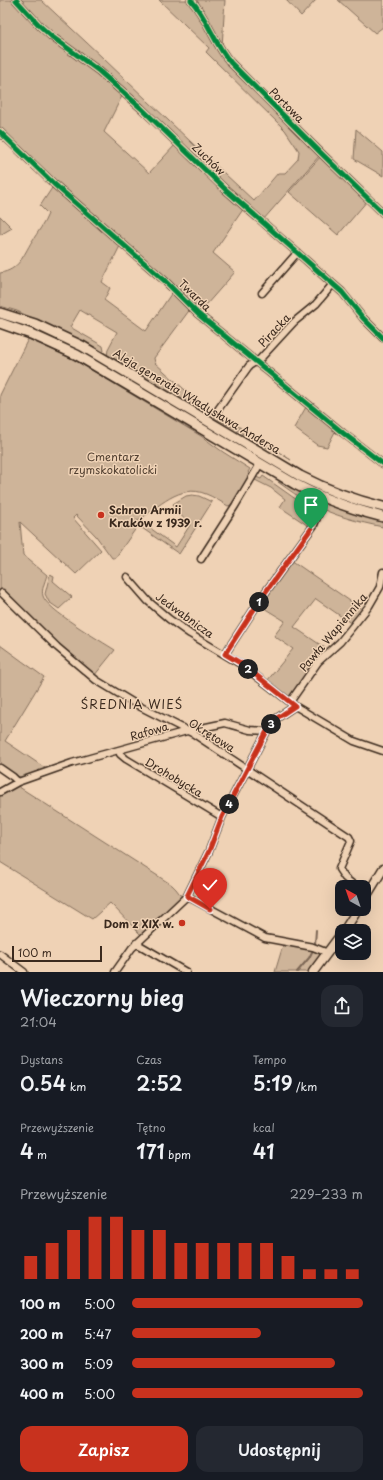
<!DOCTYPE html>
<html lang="pl">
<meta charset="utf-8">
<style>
:root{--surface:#171b24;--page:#242831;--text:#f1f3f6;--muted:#9ea1a6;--accent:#c8321e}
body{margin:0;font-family:"Playpen Sans",sans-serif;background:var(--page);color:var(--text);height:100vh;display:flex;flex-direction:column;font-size:15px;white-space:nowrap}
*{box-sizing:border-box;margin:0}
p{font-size:13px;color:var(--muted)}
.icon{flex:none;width:22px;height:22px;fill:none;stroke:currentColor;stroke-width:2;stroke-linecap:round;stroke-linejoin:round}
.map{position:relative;height:972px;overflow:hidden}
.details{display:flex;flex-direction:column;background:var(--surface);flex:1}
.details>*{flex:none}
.needle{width:26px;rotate:320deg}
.tools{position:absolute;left:335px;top:880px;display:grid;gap:8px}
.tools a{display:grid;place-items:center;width:36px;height:36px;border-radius:8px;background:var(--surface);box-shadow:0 4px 16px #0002;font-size:20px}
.scale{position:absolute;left:12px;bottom:10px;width:90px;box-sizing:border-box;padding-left:4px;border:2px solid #3b2a1e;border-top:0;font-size:11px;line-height:14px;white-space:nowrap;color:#3b2a1e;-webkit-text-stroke:3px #efd2b5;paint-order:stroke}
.pin{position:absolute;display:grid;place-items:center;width:34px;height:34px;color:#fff;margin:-41px -17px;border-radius:50% 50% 50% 0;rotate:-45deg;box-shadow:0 0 4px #0007}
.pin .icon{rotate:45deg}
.km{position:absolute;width:20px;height:20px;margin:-10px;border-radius:50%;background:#222;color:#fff;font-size:11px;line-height:20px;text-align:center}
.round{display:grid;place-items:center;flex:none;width:42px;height:42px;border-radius:12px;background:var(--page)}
.headline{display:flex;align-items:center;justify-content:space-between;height:68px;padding:0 20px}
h1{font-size:22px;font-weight:600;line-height:30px}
.stats{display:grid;grid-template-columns:repeat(3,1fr);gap:6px;height:68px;padding:4px 20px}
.stats div{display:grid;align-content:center}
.stats b{font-size:20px;font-weight:600}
.stats small{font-size:11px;font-weight:400}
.stats p{font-size:11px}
.chart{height:112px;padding:8px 20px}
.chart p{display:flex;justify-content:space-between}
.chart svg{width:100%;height:72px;margin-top:4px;stroke:var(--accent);stroke-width:6}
.button{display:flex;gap:8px;margin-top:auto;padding:8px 20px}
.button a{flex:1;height:46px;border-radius:12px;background:var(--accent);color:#fff;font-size:16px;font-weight:600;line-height:46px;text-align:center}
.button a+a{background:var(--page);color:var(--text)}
ul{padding:0 20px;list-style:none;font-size:13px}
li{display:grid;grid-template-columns:64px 48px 1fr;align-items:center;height:30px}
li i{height:10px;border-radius:5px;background:var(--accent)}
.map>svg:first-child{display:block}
.green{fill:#ceb499;stroke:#846f5c}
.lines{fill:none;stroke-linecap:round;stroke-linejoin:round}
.stream{stroke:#7b6654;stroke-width:2}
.minor-casing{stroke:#3b2a1e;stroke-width:9}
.tertiary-casing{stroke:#3b2a1e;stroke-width:11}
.secondary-casing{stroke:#3b2a1e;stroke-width:12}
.minor{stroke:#efd2b5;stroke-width:6}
.tertiary{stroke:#efd2b5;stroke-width:8}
.secondary{stroke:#efd2b5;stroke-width:9}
.cycleway-casing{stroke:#efd2b5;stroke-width:8}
.cycleway{stroke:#00873e;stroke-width:5}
.route-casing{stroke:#fff;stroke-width:8}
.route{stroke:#c8321e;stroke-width:5}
.poi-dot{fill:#c8321e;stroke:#efd2b5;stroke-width:1.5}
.labels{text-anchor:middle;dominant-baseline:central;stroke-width:3;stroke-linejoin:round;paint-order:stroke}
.street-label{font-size:11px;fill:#3b2a1e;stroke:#efd2b5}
.park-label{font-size:11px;fill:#513f30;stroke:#efd2b5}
.poi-label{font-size:11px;font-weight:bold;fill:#3b2a1e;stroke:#efd2b5;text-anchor:start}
.neighbourhood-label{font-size:12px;letter-spacing:1px;fill:#3b2a1e;stroke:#efd2b5}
</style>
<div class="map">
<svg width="383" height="972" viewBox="0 0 383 972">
<rect width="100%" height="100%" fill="#efd2b5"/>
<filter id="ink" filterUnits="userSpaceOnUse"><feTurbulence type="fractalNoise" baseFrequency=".025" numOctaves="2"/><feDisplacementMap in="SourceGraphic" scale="8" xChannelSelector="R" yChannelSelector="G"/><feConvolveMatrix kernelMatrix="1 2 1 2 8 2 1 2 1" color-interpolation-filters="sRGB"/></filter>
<g filter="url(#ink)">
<path class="green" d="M0,0H14L123,94L104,132L149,173L176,144L244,208L213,253L235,272L199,313L0,131Z
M18,0H41C113,66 182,135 254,201L278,173H285L298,159L299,151L285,130L206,52L209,48L159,0H189L197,11L217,48L320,155L263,220L248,208L179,142L52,35Z
M195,0H225L222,47L209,20Z
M286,0H316L301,16Z
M338,0H383V27L375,33Z
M356,129L383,152V176L354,159Z
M321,156L355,190L358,194L368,200L338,235L289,192Z
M54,185L121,244L102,282L110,288L104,300L146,331L173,291L191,308L154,358L155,363L194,398L215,411L211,417H209L107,357L108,349L117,332L80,310L70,327L103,346L104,351L102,352L17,311L0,306V273C19,270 23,256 32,241C38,232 44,224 48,214L40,206Z
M0,216L12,228L0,235Z
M0,317L46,333L73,348H72L45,336L0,319Z
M28,339L73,359L201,436L223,452L250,469L248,472L250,475L231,505L228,506C221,502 214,497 206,494C180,483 158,507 138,521L137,520L136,522L139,524L116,557L114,558H112L96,536L76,515L73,518L101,550L76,574L20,522L23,555L47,575C45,582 41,590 43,596C47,610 101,641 115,650L94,676L54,642L0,590V395Z
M88,355L205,424V425L204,426L88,357Z
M306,407L336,430L327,447L317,445L294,428Z
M216,412L291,460L275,450L259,445L236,429L214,418Z
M209,425L256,454L383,510V514L365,509L306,487L207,428Z
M263,476L297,500L318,511L310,527L280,507L285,499L271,488L253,479L256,477L261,479Z
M278,482C297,488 314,499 332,506C349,513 366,516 383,521V527C359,522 334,516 312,504C300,498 289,490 278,482Z
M192,495L199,496L212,502L179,554L142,528L146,525L176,547L190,525L176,510L173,504L186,496Z
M291,560L363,610L352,624L316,599L294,627L328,650L291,697H288L267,681L293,649L274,636L285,621L259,605Z
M50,574L54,576L53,581L72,597L59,609L49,602L45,594Z
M0,645L44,677L5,741L48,770C21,779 24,782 0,766Z
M16,785L172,885L176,889L182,897L141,935L110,903L92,919L0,862V794Z
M284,942L319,951L321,956L309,972H275Z"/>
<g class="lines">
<path class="stream" d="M343,885L346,883
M315,944L316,930
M297,972L309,958L312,952"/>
<defs>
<path id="minor" d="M16,0L40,26L51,36L99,71L141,108L225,189L342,292L363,318L383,338
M191,0C208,19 214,44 231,63L322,154L383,213
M0,132L54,184L165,281L198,314L343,433L383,464
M262,293L297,253
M217,411L249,366L260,359L294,322L316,304L333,284
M201,559L235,506L260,464
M127,577L148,601L169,619L190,634L242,665L295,706L354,741L383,751
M2,593L57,647L96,680L139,706L194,734L349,837L351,841L339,869L345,878L356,887
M225,654L262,597L314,525L320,510
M290,702L318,662L340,642L369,606L380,587L383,572
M119,750L120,754L126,759L222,817
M0,768L13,777L18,782
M0,792L18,782L72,763L187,731L225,723L250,730L267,731L274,720L295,706
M187,896L265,938L313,947L328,953
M136,943L186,972
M0,954L24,972
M115,972L132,948L187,896L209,851L222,817L267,731"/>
<path id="tertiary" d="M364,900L383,869
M344,931L358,909
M313,972L342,933"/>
<path id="secondary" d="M0,313L35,324L82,346L300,476C327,490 354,500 383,507
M0,323L31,334L77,355L295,484C323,499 352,509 383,517"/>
</defs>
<use href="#minor" class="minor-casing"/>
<use href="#tertiary" class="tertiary-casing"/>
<use href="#secondary" class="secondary-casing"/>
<use href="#minor" class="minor"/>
<use href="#tertiary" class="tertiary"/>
<use href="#secondary" class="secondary"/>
<defs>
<path id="cycleway" d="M16,0L40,26L51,36L99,71L141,108L225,189L342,292L363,318L383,338
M191,0C208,19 214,44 231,63L322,154L383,213
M0,132L54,184L165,281L198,314L343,433L383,464"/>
</defs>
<use href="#cycleway" class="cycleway-casing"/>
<use href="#cycleway" class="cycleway"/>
</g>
</g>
<g class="lines" filter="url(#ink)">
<defs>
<path id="route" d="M210,909L187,896L209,851L222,817L267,731L274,720L295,706L242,664L225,654L262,597L311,529"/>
</defs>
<use href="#route" class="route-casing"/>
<use href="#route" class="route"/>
</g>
<g class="poi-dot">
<circle cx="101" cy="515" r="4"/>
<circle cx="182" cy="923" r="4"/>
</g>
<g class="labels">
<g class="street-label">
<text transform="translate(287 105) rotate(45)">Portowa</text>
<text transform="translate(209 159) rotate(44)">Zuchów</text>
<text transform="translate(195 295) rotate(44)">Twarda</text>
<text transform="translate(274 330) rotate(-47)">Piracka</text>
<text transform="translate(197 401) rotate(31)">Aleja generała Władysława Andersa</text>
<text transform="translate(185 615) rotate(36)">Jedwabnicza</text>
<text transform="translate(333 632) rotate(-50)">Pawła Wapiennika</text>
<text transform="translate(149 731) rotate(-16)">Rafowa</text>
<text transform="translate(212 735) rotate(32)">Okrętowa</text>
<text transform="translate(174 777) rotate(31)">Drohobycka</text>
</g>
<g class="park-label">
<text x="113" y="456">Cmentarz<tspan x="113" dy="13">rzymskokatolicki</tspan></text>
</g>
<g class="poi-label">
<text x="109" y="509">Schron Armii<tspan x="109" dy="13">Kraków z 1939 r.</tspan></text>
<text x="174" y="923" text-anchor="end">Dom z XIX w.</text>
</g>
<g class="neighbourhood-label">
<text x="132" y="704">ŚREDNIA WIEŚ</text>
</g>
</g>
</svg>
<div class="tools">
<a><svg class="needle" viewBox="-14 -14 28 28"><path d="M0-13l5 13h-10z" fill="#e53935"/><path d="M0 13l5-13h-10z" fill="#9ea1a6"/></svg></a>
<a><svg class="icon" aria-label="layers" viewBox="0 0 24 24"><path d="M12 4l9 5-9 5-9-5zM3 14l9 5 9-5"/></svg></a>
</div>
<div class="scale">100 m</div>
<div class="pin" style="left:311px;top:529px;background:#1e9e55"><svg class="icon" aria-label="arrive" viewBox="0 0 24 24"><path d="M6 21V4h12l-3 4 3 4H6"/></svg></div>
<div class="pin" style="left:210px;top:909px;background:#d93025"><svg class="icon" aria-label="check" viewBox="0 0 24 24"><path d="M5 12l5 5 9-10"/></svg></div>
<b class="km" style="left:259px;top:602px">1</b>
<b class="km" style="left:248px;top:669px">2</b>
<b class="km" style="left:271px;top:724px">3</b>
<b class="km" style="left:229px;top:804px">4</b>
</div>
<section class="details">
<div class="headline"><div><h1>Wieczorny bieg</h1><p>21:04</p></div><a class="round"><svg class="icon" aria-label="share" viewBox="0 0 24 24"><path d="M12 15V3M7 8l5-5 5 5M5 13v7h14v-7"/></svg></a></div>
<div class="stats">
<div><p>Dystans</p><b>0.54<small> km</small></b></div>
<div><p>Czas</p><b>2:52</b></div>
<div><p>Tempo</p><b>5:19<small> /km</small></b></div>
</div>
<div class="stats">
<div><p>Przewyższenie</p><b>4<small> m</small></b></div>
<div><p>Tętno</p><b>171<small> bpm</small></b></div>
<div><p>kcal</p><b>41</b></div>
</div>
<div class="chart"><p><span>Przewyższenie</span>229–233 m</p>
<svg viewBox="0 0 160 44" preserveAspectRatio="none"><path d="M5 44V30M15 44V22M25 44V14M35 44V6M45 44V6M55 44V14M65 44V14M75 44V22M85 44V22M95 44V22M105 44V22M115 44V22M125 44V30M135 44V38M145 44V38M155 44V38"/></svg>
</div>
<ul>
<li><b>100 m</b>5:00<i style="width:100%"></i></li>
<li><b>200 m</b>5:47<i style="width:56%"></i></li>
<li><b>300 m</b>5:09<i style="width:88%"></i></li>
<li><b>400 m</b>5:00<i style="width:100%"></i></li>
</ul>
<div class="button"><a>Zapisz</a><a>Udostępnij</a></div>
</section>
